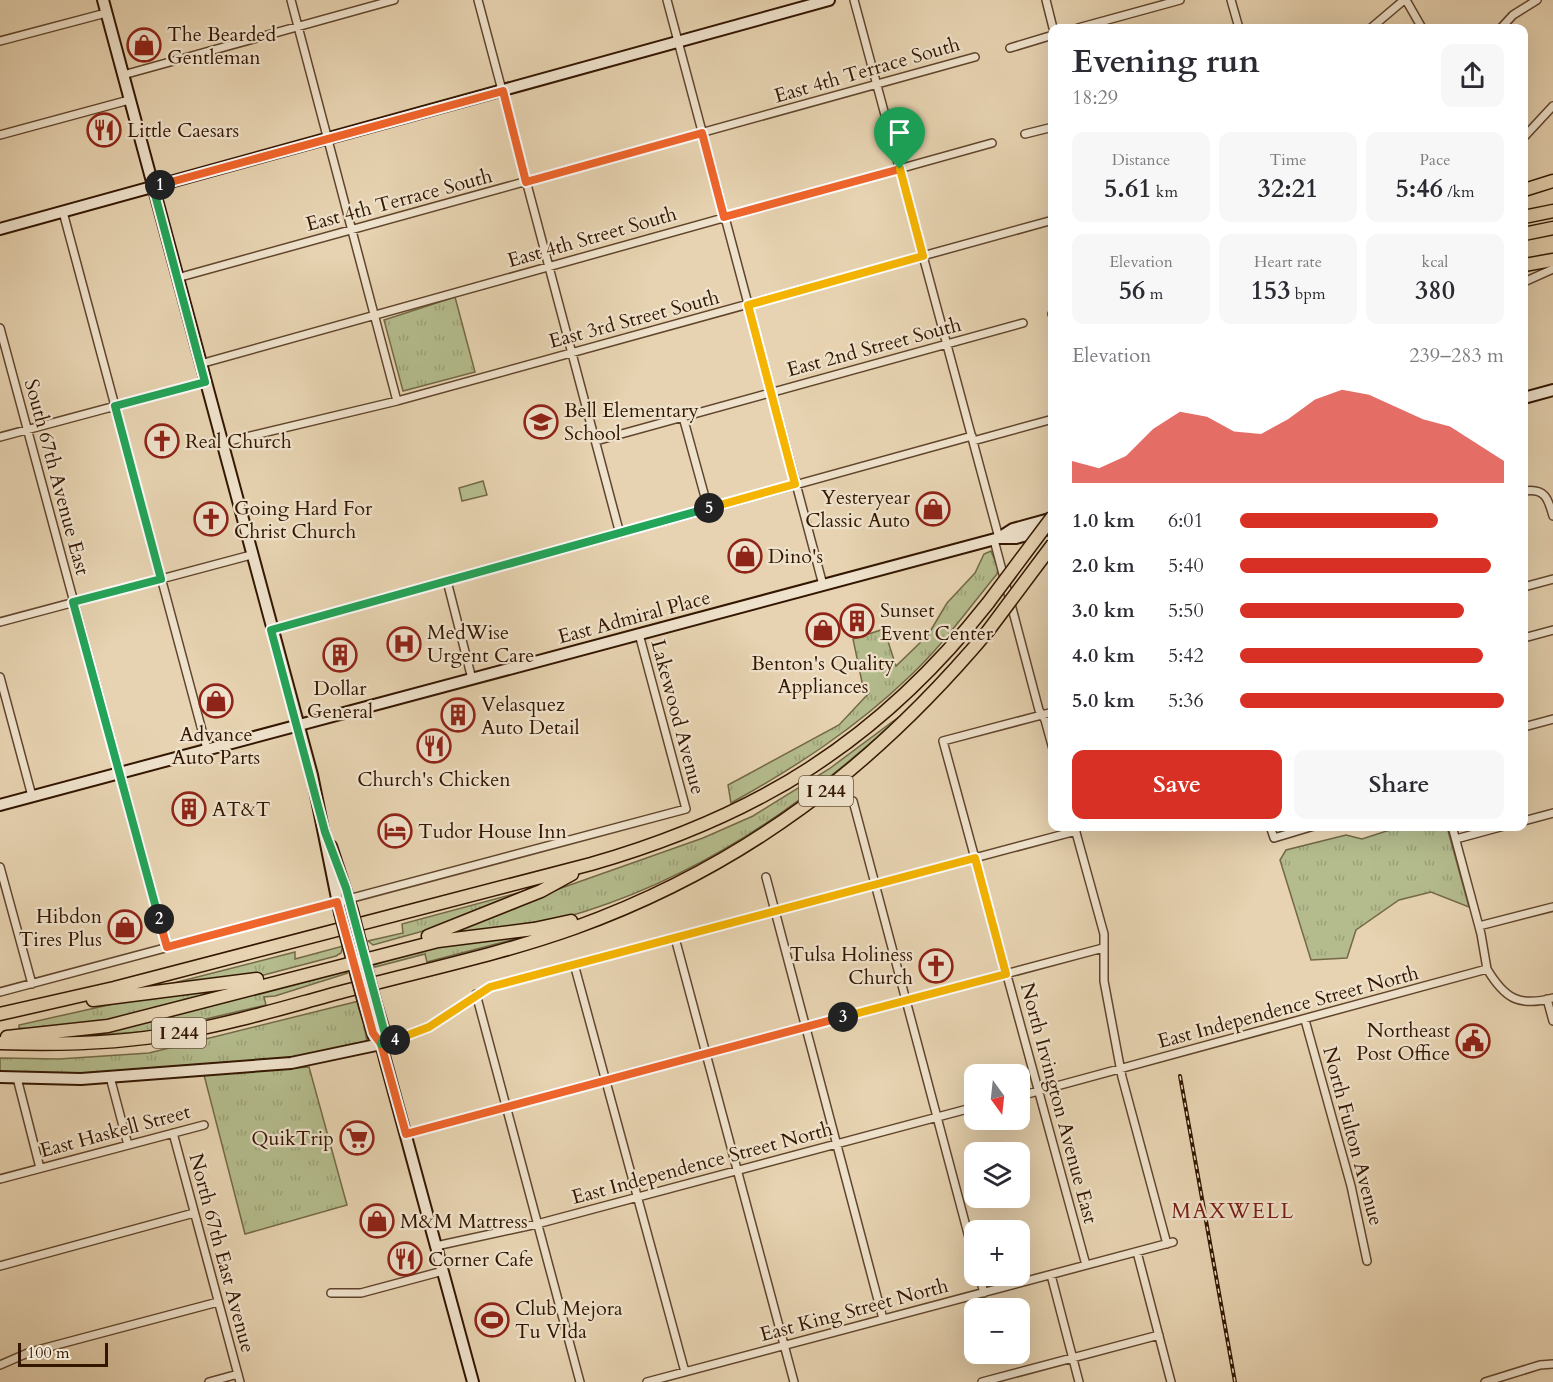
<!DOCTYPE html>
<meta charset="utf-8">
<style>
:root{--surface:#fff;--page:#f7f7f7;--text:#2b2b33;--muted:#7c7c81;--accent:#d93025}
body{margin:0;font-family:Cardo,serif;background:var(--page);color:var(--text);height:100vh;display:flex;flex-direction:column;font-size:22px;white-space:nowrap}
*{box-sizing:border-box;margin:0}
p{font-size:20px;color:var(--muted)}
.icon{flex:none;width:33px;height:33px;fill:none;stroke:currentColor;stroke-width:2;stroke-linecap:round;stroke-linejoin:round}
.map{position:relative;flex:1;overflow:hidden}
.sheet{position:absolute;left:1048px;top:24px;width:480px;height:807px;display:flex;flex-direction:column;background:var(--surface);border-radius:12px;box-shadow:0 6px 24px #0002}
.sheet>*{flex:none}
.needle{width:39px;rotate:165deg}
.buttons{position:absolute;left:964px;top:1064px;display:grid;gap:12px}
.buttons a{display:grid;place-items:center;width:66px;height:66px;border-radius:12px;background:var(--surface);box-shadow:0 6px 24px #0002;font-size:30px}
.scale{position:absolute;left:18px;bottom:15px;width:90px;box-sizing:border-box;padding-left:6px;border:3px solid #331600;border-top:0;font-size:16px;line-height:21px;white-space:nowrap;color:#331600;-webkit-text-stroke:4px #efe2cc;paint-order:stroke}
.pin{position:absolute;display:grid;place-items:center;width:51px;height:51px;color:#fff;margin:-62px -26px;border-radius:50% 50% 50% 0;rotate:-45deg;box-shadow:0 0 6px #0007}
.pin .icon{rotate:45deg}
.km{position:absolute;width:30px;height:30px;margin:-15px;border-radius:50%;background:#222;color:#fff;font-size:16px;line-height:30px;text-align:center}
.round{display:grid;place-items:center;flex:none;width:63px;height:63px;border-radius:12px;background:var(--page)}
.head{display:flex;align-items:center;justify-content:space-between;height:102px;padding:0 24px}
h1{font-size:33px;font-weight:700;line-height:45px}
.stats{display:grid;grid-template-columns:repeat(3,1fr);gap:9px;height:102px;padding:6px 24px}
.stats div{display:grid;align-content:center;border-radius:12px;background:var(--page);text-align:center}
.stats b{font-size:26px;font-weight:700}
.stats small{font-size:16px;font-weight:400}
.stats p{font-size:16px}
.chart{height:168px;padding:12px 24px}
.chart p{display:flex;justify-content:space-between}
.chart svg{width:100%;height:108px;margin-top:6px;fill:var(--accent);opacity:.7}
.primary-button{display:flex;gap:12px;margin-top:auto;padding:12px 24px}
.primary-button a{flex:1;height:69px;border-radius:12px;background:var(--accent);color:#fff;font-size:24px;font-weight:700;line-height:69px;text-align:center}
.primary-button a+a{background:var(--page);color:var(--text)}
ul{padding:0 24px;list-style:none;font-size:20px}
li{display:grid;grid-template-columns:96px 72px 1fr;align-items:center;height:45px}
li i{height:15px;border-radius:8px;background:var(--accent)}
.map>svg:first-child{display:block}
.grass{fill:url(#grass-tufts);stroke:#746946;stroke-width:1.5}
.pitch{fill:#b4bc8d;stroke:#746946;stroke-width:1.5}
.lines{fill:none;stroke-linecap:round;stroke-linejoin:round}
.street-casing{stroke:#60452c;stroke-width:10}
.secondary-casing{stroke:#331600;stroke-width:14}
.highway-casing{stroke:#331600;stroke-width:15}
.street{stroke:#efe2cc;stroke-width:7}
.secondary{stroke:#efe2cc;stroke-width:10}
.highway{stroke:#e7d3b1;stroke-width:12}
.rail-casing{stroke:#331600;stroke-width:4}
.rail{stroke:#efe2cc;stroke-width:1.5;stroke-dasharray:4.5;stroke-linecap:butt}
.secondary-bridge-casing{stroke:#331600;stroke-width:14;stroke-linecap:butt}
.highway-bridge-casing{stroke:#331600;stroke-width:15;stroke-linecap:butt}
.secondary-bridge{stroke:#efe2cc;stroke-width:10}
.highway-bridge{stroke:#e7d3b1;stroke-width:12}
.split-1-casing{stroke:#fff;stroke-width:12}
.split-2-casing{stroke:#fff;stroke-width:12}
.split-3-casing{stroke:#fff;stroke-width:12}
.split-4-casing{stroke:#fff;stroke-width:12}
.split-5-casing{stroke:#fff;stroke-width:12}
.split-6-casing{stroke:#fff;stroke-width:12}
.split-1{stroke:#f0652b;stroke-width:8}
.split-2{stroke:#22a559;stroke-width:8}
.split-3{stroke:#f0652b;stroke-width:8}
.split-4{stroke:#f5b400;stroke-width:8}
.split-5{stroke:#22a559;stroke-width:8}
.split-6{stroke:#f5b400;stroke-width:8}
.labels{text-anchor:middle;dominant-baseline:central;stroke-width:4.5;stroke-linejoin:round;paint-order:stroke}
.shield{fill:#efe2cc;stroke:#6b533d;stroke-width:1.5}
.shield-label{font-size:18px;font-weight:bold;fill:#331600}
.poi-label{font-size:20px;fill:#331600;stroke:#efe2cc;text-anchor:start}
.street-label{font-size:20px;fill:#331600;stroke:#efe2cc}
.neighbourhood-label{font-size:21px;letter-spacing:1.5px;fill:#7a1f14;stroke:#efe2cc}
</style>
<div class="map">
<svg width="1553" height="1382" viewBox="0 0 1553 1382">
<defs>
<pattern id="grass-tufts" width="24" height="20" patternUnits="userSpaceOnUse" patternTransform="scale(1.5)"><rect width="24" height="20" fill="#b4bc8d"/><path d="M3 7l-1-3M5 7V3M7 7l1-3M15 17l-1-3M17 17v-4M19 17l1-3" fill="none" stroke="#9ba178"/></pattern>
</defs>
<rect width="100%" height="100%" fill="#e7d3b1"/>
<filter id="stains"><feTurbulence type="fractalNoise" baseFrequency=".00333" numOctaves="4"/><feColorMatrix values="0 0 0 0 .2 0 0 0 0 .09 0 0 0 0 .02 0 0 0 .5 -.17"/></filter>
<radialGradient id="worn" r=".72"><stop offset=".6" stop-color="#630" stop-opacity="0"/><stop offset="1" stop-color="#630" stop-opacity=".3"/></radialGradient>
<path class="grass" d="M455,297L475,372L403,391L384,320Z
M991,551L998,568L997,574C969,608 942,646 910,676C856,728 796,767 731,803L728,785L839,725L869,693L863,687L853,639L884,629L896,666L928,635L947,603L975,573L984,554Z
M904,713C805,805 695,881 563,918C526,929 484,932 446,934L536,897L703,838L753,816L829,769Z
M1402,826L1447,827L1469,907L1431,892L1399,900L1356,930L1347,958L1311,960L1280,860L1286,850L1346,835L1362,839Z
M525,891L452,923L373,945L368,941L403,933L402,924Z
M534,934L427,962L425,954L375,967L374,965L423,948Z
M343,946L341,953L336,956L260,976L154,988L295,952V959Z
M340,972L348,973L275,996L264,997L266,1005L154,1031L52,1038Z
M236,988C175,1004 80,1038 19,1028V1025L140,998Z
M359,1001L367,1041L323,1053L284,1058L71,1074L0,1072V1058L59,1059L149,1053Z
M309,1067L347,1205L245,1234L204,1075Z"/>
<path class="pitch" d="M483,481L487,495L462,501L459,488Z"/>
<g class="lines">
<defs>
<path id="street" d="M291,0L397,401
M478,0L620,534
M667,0L823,585
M854,0L999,538
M1046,0L1053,28
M1231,0L1239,28
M1406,0L1422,28
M1078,28L1180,0
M1371,28L1404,0
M1501,28L1513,15L1537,0
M0,41L106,13
M1010,48L1053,35
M123,75L394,0
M1025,134L1053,127
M0,135L129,100
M1524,137L1553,106
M63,212L207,749
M177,278L975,57
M1524,282L1553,269
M1052,314H1053
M0,328L167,947
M200,364L992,143
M683,417L708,508
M0,437L205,382
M596,441L1023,323
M973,441L1053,419
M221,443L397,401L1053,220
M1524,491C1545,488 1548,498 1553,516
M994,540L1039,710L1045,720L1053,749
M447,581L472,679
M1524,587L1553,579
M0,622L251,555
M271,630L972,436
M1524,638L1553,630
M0,677L32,796
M1053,712L943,741L1086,1265
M1524,727L1553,719
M853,801L975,1260
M1524,821L1553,813
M1270,826L1274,838L1314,826
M1452,826L1481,934L1487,969
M1075,829L1104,934V981L1122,1077L1167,1244
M1456,839L1504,826
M0,867L32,984
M766,877L883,1319
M1479,926L1553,907
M675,938L794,1382
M574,964L685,1372
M1487,969C1505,999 1519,1007 1553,998
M0,992L686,809L639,634
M476,994L580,1382
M1547,999L1553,1021
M1305,1020L1351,1186L1367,1261
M381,1044L429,1027L490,987L1076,831
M110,1077L128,1145
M17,1078L40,1168
M1020,1096L1487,969
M173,1133L240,1382
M406,1134L1103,948
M0,1179L204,1125
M436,1246L537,1224L975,1107
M1137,1252L1171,1382
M0,1266L194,1213
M979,1275L984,1293
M1051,1275L1079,1382
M331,1293H361L443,1271
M0,1365L30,1352L218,1302
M209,1382L238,1374
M647,1382L1173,1242
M982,1382L1159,1335
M1485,1382L1540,1365L1553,1364"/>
<path id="secondary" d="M103,0L312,775L340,913
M0,229L829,0
M1524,398L1553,390
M999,538L1013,529L1053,518
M0,805L999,538H1016L1053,528
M331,846L352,910
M360,941L368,974
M348,944L358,981
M376,1004L385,1034L381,1044
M365,1007L374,1037L381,1044L386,1063L473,1382
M0,1077L81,1079L291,1063L381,1044"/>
<path id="highway" d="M1524,190L1553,181
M1524,217L1553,211
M1524,234L1553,228
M1524,265L1553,260
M428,936L541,891L572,874
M93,1000L257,979
M0,1014L114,988L591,864C759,816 880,740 988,603
M7,1037L108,1026L438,941L534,929L571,921
M0,1043C59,1045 118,1044 177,1033C235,1023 292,1005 349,990C424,970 501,954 574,928C743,867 873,768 988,631"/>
</defs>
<use href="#street" class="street-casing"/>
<use href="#secondary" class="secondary-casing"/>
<use href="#highway" class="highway-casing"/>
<use href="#street" class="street"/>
<use href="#secondary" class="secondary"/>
<use href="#highway" class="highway"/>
<defs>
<path id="rail" d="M1180,1076L1235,1382"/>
</defs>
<use href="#rail" class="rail-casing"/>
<use href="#rail" class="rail"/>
<defs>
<path id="secondary-bridge" d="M352,910L360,941
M340,913L348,944
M368,974L376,1004
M358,981L365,1007"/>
<path id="highway-bridge" d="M988,603L1053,516
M988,631L1053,544"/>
</defs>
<use href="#secondary-bridge" class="secondary-bridge-casing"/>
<use href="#highway-bridge" class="highway-bridge-casing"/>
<use href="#secondary-bridge" class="secondary-bridge"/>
<use href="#highway-bridge" class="highway-bridge"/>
</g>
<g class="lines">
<defs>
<path id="split-1" d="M160,185L503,91L526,182L702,133L724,217L900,169"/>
<path id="split-2" d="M159,919L73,602L161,579L115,406L205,382L153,187L160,185"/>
<path id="split-3" d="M159,919L167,947L337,902L373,1033L381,1044L406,1134L843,1017"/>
<path id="split-4" d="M395,1040L429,1027L490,987L975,858L1006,974L843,1017"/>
<path id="split-5" d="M395,1040L381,1044L385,1034L346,888L325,832L271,630L709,508"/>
<path id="split-6" d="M709,508L795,484L748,305L923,256L900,169"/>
</defs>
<use href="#split-1" class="split-1-casing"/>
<use href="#split-2" class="split-2-casing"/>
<use href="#split-3" class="split-3-casing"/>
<use href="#split-4" class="split-4-casing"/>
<use href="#split-5" class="split-5-casing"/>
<use href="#split-6" class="split-6-casing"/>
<use href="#split-1" class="split-1"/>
<use href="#split-2" class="split-2"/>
<use href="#split-3" class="split-3"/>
<use href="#split-4" class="split-4"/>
<use href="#split-5" class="split-5"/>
<use href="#split-6" class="split-6"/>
</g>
<defs>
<symbol id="shop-ring" viewBox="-11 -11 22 22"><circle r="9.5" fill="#efe2cc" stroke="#8f2418" stroke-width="1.5"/><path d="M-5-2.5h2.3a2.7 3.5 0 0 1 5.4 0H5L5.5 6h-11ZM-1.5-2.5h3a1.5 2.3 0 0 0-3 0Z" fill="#8f2418"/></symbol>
<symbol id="restaurant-ring" viewBox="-11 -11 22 22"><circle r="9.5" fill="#efe2cc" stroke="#8f2418" stroke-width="1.5"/><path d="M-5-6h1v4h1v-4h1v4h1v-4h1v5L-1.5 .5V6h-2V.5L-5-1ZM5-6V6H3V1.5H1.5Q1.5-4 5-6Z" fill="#8f2418"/></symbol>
<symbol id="school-ring" viewBox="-11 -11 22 22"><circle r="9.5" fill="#efe2cc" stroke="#8f2418" stroke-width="1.5"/><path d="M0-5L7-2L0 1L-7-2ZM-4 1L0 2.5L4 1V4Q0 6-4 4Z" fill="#8f2418"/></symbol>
<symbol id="church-ring" viewBox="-11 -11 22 22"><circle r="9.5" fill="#efe2cc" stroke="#8f2418" stroke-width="1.5"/><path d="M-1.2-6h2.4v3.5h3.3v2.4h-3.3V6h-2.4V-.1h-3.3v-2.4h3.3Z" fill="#8f2418"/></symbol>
<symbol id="building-ring" viewBox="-11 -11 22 22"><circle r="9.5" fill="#efe2cc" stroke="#8f2418" stroke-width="1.5"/><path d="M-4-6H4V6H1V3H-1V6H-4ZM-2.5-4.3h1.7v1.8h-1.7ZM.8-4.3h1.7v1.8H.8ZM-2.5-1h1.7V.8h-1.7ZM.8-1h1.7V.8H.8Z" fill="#8f2418"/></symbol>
<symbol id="hospital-ring" viewBox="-11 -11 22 22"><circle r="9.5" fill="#efe2cc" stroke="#8f2418" stroke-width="1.5"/><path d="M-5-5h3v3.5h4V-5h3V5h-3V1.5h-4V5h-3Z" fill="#8f2418"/></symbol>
<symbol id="hotel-ring" viewBox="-11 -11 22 22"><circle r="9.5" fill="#efe2cc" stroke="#8f2418" stroke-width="1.5"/><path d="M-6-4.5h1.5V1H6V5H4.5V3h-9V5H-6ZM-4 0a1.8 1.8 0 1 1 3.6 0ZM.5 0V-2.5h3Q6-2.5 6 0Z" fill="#8f2418"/></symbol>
<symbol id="civic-ring" viewBox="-11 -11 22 22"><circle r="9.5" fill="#efe2cc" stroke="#8f2418" stroke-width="1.5"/><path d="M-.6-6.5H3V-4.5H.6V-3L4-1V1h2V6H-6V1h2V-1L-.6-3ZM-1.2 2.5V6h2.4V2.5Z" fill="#8f2418"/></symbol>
<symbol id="supermarket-ring" viewBox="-11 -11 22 22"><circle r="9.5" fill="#efe2cc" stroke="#8f2418" stroke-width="1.5"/><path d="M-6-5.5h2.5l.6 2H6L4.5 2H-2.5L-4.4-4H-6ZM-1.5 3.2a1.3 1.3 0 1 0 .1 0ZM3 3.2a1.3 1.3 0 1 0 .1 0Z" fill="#8f2418"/></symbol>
<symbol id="stadium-ring" viewBox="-11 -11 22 22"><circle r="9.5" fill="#efe2cc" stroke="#8f2418" stroke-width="1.5"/><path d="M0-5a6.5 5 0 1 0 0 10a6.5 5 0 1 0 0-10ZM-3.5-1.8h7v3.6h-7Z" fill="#8f2418"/></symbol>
</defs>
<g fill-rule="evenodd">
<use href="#shop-ring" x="125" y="26" width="38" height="38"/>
<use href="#restaurant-ring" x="85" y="111" width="38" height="38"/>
<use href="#school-ring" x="522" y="403" width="38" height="38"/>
<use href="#church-ring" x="143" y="422" width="38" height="38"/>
<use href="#shop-ring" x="914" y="490" width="38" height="38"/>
<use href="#church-ring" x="192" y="500" width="38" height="38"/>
<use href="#shop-ring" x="726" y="537" width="38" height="38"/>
<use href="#building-ring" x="838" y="602" width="38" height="38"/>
<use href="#shop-ring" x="804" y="611" width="38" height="38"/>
<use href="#hospital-ring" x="385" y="625" width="38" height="38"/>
<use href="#building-ring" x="321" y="636" width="38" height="38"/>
<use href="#shop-ring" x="197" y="682" width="38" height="38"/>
<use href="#building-ring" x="439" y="696" width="38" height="38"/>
<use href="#restaurant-ring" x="415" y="727" width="38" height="38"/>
<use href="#building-ring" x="170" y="790" width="38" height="38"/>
<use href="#hotel-ring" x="376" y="812" width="38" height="38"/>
<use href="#shop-ring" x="106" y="908" width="38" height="38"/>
<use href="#church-ring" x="917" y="947" width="38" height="38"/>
<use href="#civic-ring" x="1454" y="1022" width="38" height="38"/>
<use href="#supermarket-ring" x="338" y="1119" width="38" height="38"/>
<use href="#shop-ring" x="358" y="1202" width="38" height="38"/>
<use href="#restaurant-ring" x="386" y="1240" width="38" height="38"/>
<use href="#stadium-ring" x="473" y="1301" width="38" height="38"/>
</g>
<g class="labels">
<g class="shield">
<rect x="799" y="776" width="54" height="30" rx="4.5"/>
<rect x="152" y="1018" width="54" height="30" rx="4.5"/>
</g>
<g class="shield-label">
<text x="826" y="791">I 244</text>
<text x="179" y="1033">I 244</text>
</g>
<g class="poi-label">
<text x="167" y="34">The Bearded<tspan x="167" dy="23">Gentleman</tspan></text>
<text x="127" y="130">Little Caesars</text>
<text x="564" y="410">Bell Elementary<tspan x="564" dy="23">School</tspan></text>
<text x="185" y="441">Real Church</text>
<text x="910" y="497" text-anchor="end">Yesteryear<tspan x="910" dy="23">Classic Auto</tspan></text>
<text x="234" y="508">Going Hard For<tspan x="234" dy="23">Christ Church</tspan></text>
<text x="768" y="556">Dino's</text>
<text x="880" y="610">Sunset<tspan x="880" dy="23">Event Center</tspan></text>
<text x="427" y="632">MedWise<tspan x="427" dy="23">Urgent Care</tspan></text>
<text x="823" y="663" text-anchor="middle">Benton's Quality<tspan x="823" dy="23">Appliances</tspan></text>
<text x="340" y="688" text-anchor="middle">Dollar<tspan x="340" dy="23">General</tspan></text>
<text x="481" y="704">Velasquez<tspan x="481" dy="23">Auto Detail</tspan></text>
<text x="216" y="734" text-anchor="middle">Advance<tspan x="216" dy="23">Auto Parts</tspan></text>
<text x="434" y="779" text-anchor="middle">Church's Chicken</text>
<text x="212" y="809">AT&amp;T</text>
<text x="418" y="831">Tudor House Inn</text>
<text x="102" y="916" text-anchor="end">Hibdon<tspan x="102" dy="23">Tires Plus</tspan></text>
<text x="913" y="954" text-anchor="end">Tulsa Holiness<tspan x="913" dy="23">Church</tspan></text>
<text x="1450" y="1030" text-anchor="end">Northeast<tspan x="1450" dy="23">Post Office</tspan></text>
<text x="334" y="1138" text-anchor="end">QuikTrip</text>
<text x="400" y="1221">M&amp;M Mattress</text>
<text x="428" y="1259">Corner Cafe</text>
<text x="515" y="1308">Club Mejora<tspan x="515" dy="23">Tu VIda</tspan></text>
</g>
<g class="street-label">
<text transform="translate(867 70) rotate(-16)">East 4th Terrace South</text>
<text transform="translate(399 200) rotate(-15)">East 4th Terrace South</text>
<text transform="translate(592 237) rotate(-16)">East 4th Street South</text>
<text transform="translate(634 319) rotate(-15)">East 3rd Street South</text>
<text transform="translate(874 347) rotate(-15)">East 2nd Street South</text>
<text transform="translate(57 477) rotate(75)">South 67th Avenue East</text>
<text transform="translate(634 617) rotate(-15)">East Admiral Place</text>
<text transform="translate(678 717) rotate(75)">Lakewood Avenue</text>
<text transform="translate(1288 1007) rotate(-15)">East Independence Street North</text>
<text transform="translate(1059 1103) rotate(75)">North Irvington Avenue East</text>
<text transform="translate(115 1131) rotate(-15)">East Haskell Street</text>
<text transform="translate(1353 1136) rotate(75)">North Fulton Avenue</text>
<text transform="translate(702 1163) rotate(-15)">East Independence Street North</text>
<text transform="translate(222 1253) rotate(75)">North 67th East Avenue</text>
<text transform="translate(854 1310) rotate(-15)">East King Street North</text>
</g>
<g class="neighbourhood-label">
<text x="1233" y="1211">MAXWELL</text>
</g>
</g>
<rect width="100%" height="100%" filter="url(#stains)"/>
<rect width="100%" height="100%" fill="url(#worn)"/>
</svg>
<div class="buttons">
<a><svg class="needle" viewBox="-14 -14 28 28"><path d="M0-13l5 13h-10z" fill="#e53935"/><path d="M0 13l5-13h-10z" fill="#7c7c81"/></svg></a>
<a><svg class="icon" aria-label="layers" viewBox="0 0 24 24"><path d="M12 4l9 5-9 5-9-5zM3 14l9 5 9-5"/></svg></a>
<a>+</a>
<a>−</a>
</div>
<div class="scale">100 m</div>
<div class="pin" style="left:900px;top:169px;background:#1e9e55"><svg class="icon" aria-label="arrive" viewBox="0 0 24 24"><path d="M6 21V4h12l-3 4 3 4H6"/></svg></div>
<b class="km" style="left:160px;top:185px">1</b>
<b class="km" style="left:159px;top:919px">2</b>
<b class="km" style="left:843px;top:1017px">3</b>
<b class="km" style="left:395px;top:1040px">4</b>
<b class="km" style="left:709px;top:508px">5</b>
<section class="sheet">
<div class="head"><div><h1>Evening run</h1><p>18:29</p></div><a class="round"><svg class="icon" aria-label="share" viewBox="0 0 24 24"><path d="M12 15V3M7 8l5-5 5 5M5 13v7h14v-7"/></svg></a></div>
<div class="stats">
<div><p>Distance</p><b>5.61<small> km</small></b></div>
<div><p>Time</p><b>32:21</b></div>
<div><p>Pace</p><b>5:46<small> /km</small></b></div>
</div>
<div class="stats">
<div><p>Elevation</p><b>56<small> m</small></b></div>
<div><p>Heart rate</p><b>153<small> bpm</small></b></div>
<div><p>kcal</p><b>380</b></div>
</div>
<div class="chart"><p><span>Elevation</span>239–283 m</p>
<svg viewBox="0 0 160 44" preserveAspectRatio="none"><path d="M0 44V35L10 38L20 33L30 22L40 15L50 17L60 23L70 24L80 18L90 10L100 6L110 8L120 13L130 18L140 21L150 28L160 35V44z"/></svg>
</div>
<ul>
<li><b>1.0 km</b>6:01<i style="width:75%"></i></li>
<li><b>2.0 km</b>5:40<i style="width:95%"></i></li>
<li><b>3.0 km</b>5:50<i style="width:85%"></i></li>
<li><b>4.0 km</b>5:42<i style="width:92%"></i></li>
<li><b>5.0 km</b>5:36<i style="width:100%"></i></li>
</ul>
<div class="primary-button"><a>Save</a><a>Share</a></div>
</section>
</div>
